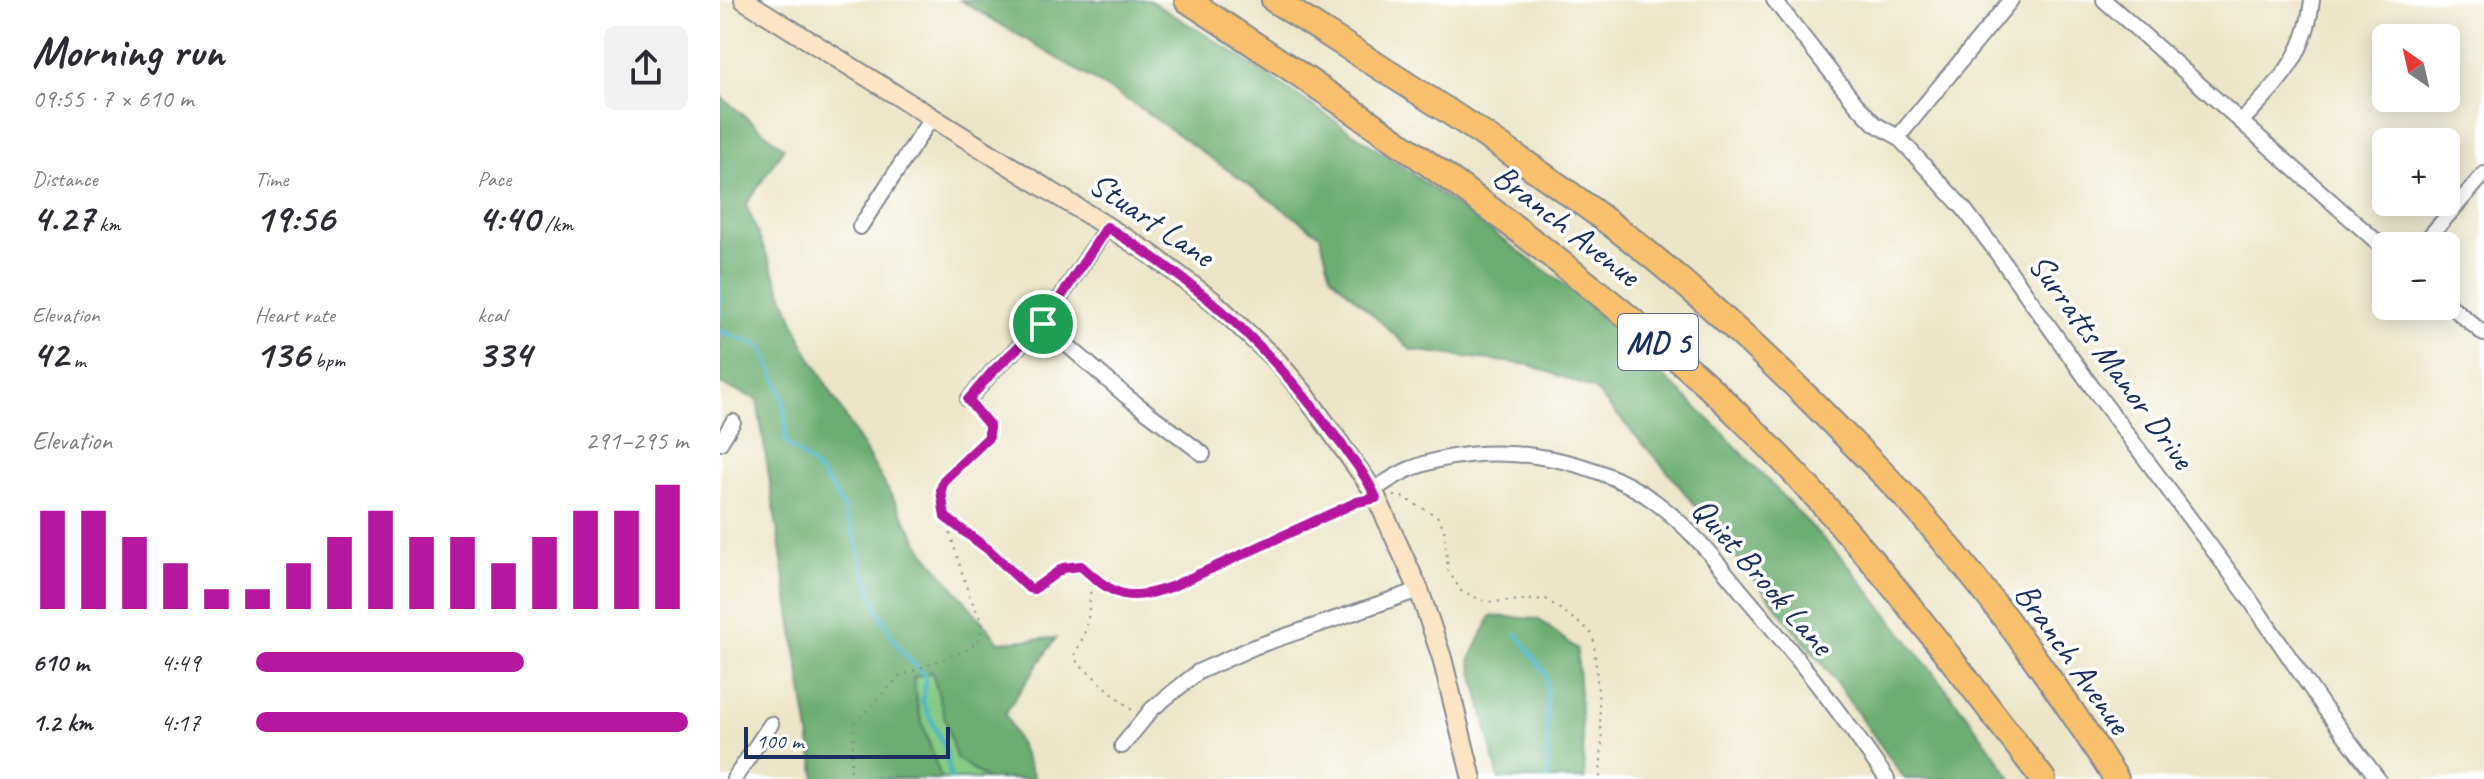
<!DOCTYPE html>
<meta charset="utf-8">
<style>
:root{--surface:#fff;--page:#f2f2f3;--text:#2b2b33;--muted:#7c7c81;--accent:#b5179e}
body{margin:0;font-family:Caveat,sans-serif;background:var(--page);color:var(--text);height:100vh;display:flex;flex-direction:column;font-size:30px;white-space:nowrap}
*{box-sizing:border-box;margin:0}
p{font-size:26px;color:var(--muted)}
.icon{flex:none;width:44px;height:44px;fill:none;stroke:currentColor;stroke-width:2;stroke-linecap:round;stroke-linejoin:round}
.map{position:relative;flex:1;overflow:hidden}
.side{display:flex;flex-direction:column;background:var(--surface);width:720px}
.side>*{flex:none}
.needle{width:52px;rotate:326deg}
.fabs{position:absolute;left:1652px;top:24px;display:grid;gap:16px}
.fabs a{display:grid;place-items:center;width:88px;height:88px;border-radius:12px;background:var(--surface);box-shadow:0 4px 20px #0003;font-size:40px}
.scale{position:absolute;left:24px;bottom:20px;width:206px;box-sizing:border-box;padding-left:8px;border:4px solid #1b2f5e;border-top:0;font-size:22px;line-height:28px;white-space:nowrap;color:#1b2f5e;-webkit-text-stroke:6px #fff;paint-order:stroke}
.pin{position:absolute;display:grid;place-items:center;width:68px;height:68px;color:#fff;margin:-34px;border:4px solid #fff;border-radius:50%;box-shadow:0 2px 8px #0007}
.round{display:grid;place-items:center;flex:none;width:84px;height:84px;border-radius:12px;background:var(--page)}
.headline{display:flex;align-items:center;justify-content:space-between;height:136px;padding:0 32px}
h1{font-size:44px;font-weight:600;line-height:60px}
.stats{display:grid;grid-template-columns:repeat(3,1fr);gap:12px;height:136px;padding:8px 32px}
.stats div{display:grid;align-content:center}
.stats b{font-size:40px;font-weight:600}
.stats small{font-size:22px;font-weight:400}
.stats p{font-size:22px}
.chart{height:224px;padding:16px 32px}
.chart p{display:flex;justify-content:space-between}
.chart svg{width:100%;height:144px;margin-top:8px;stroke:var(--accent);stroke-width:6}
ul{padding:0 32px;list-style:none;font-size:26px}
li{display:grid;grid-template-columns:128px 96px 1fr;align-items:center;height:60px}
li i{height:20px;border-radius:10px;background:var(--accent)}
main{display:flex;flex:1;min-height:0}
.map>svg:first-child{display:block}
.green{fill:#86ca83;stroke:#507c70;stroke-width:2}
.forest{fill:#6cae71;stroke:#446e68;stroke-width:2}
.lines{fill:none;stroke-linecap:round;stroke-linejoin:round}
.stream{stroke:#4cb6c9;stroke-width:4}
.street-casing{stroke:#848a92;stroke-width:18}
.secondary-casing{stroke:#848a92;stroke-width:22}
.highway-casing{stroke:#848a92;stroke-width:28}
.path{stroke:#848a92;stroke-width:2;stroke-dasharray:2 6;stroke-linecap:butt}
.street{stroke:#fff;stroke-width:14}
.secondary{stroke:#fce5c4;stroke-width:18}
.highway{stroke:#f8bf6c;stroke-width:24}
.route-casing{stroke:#fff;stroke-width:16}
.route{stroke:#b5179e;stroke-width:10}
.labels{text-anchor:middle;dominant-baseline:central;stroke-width:7;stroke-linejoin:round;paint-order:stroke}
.shield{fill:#fff;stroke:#5f6d8e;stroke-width:2}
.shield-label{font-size:32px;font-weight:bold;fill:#1b2f5e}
.street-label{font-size:34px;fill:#1b2f5e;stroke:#fff}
</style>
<main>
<section class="side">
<div class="headline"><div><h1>Morning run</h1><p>09:55 · 7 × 610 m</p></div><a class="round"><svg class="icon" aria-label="share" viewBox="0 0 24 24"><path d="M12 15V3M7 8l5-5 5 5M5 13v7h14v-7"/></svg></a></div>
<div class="stats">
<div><p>Distance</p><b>4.27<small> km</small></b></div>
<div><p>Time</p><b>19:56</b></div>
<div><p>Pace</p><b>4:40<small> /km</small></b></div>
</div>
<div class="stats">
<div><p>Elevation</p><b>42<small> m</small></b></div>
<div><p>Heart rate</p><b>136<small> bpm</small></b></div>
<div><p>kcal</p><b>334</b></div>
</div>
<div class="chart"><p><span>Elevation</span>291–295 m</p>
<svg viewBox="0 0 160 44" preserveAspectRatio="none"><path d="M5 44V14M15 44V14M25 44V22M35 44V30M45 44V38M55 44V38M65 44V30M75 44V22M85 44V14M95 44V22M105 44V22M115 44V30M125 44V22M135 44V14M145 44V14M155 44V6"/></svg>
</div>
<ul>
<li><b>610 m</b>4:49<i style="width:62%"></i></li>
<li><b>1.2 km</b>4:17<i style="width:100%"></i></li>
</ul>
</section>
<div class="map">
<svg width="1764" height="779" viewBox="0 0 1764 779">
<rect width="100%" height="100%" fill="#fff"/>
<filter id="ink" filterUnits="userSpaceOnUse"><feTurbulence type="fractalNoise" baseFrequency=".0125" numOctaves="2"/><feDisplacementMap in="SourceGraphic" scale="16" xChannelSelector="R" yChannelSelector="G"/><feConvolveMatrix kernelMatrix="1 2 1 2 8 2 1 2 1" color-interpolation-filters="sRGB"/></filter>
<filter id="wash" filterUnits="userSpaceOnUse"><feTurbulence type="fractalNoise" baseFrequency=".006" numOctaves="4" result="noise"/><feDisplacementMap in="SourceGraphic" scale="32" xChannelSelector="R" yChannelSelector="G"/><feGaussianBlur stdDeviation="1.8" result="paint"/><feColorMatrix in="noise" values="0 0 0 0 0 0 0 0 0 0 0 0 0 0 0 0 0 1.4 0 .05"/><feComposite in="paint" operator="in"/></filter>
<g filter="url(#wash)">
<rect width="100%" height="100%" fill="#ece5c7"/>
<path class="green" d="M212,672L266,777L267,779H221L198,710L192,678Z"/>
<path class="forest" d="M240,0H429L507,48L679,164L856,293L1001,431L1129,566L1252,722L1292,779H1185L1103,665L949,473L874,389L810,365L691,350L611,276L600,235L417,106Z
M0,96L64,148L26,205L84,346L205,553L279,642L336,638L285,713L315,779H267L236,758L212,672L193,678L198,710L221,779H96L37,399L0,384Z
M771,616L818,619L857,649L865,779H779L750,659Z"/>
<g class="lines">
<path class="stream" d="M0,277V315
M0,331L43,347C47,361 53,371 58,384C66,403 65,423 66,443C82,456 98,468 110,486C138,525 141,576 162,618C168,630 176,645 185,655C203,676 210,669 202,701L225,748L231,779
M797,634L826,674L828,779"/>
</g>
</g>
<g filter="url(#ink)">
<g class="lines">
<defs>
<path id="street" d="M1054,0L1136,104L1155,124L1178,137L1244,209L1272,246L1372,387L1526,594L1605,709L1658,779
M1384,0L1666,250
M1522,121C1559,81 1586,57 1592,0
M1178,137L1291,0
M140,227L212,117
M1701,246L1764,174
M1726,302L1764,334
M323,324L406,396L483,454
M248,400L273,371L323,324L387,227
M0,443L13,422
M653,490C665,483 677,474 690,469C763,439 870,454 934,501C970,527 997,562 1026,597C1076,655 1123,716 1167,779
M402,746L432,709L478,672L534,647L699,590
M14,779L51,724"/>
<path id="secondary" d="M24,0L428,252L493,301L557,361L583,392L653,490L699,590L722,658L752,779"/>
<path id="highway" d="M467,0C600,87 732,176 856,275C915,322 973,369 1025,422C1136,531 1229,656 1323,779
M554,0C670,74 786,145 896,228C966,281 1031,342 1094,404C1129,440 1166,475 1199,512C1272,595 1337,686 1396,779"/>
</defs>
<use href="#street" class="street-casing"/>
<use href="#secondary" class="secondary-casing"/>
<use href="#highway" class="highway-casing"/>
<path class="path" d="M674,496H680L717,516L724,528L728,570L741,591L766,602L826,599L870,631L874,642L882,742L880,779
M225,517L269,550L309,588L314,589L343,568L361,566C395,597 406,602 451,587L640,501
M372,576L368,618L364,635L354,656L358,663L413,711
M130,779L135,722L180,676L246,650L260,639L262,622L249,595L225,517L221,490L224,480L233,470L269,437V425L256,410"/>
<use href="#street" class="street"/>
<use href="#secondary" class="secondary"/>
<use href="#highway" class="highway"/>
</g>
</g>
<g class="lines" filter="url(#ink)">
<defs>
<path id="route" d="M387,227C481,285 546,343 612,432C627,452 646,474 656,498L637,502L451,587C407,602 395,597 361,566L343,568L314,589L309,588L269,550L225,517L221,490L224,480L269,437V425L248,400L273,371L323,324Z"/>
</defs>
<use href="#route" class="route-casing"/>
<use href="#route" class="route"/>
</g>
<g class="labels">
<rect class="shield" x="898" y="314" width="80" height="56" rx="6"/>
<g class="shield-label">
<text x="938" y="342">MD 5</text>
</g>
<g class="street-label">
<text transform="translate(432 219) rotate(34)">Stuart Lane</text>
<text transform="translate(847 225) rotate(38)">Branch Avenue</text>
<text transform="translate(1392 361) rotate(54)">Surratts Manor Drive</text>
<text transform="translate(1043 576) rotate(49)">Quiet Brook Lane</text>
<text transform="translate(1353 658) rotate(55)">Branch Avenue</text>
</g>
</g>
</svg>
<div class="fabs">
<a><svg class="needle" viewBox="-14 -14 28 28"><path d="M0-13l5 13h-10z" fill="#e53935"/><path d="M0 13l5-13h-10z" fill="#7c7c81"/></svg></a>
<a>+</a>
<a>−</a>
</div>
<div class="scale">100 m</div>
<div class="pin" style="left:323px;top:324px;background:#1e9e55"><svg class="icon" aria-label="arrive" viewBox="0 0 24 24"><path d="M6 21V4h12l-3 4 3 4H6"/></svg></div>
</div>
</main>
